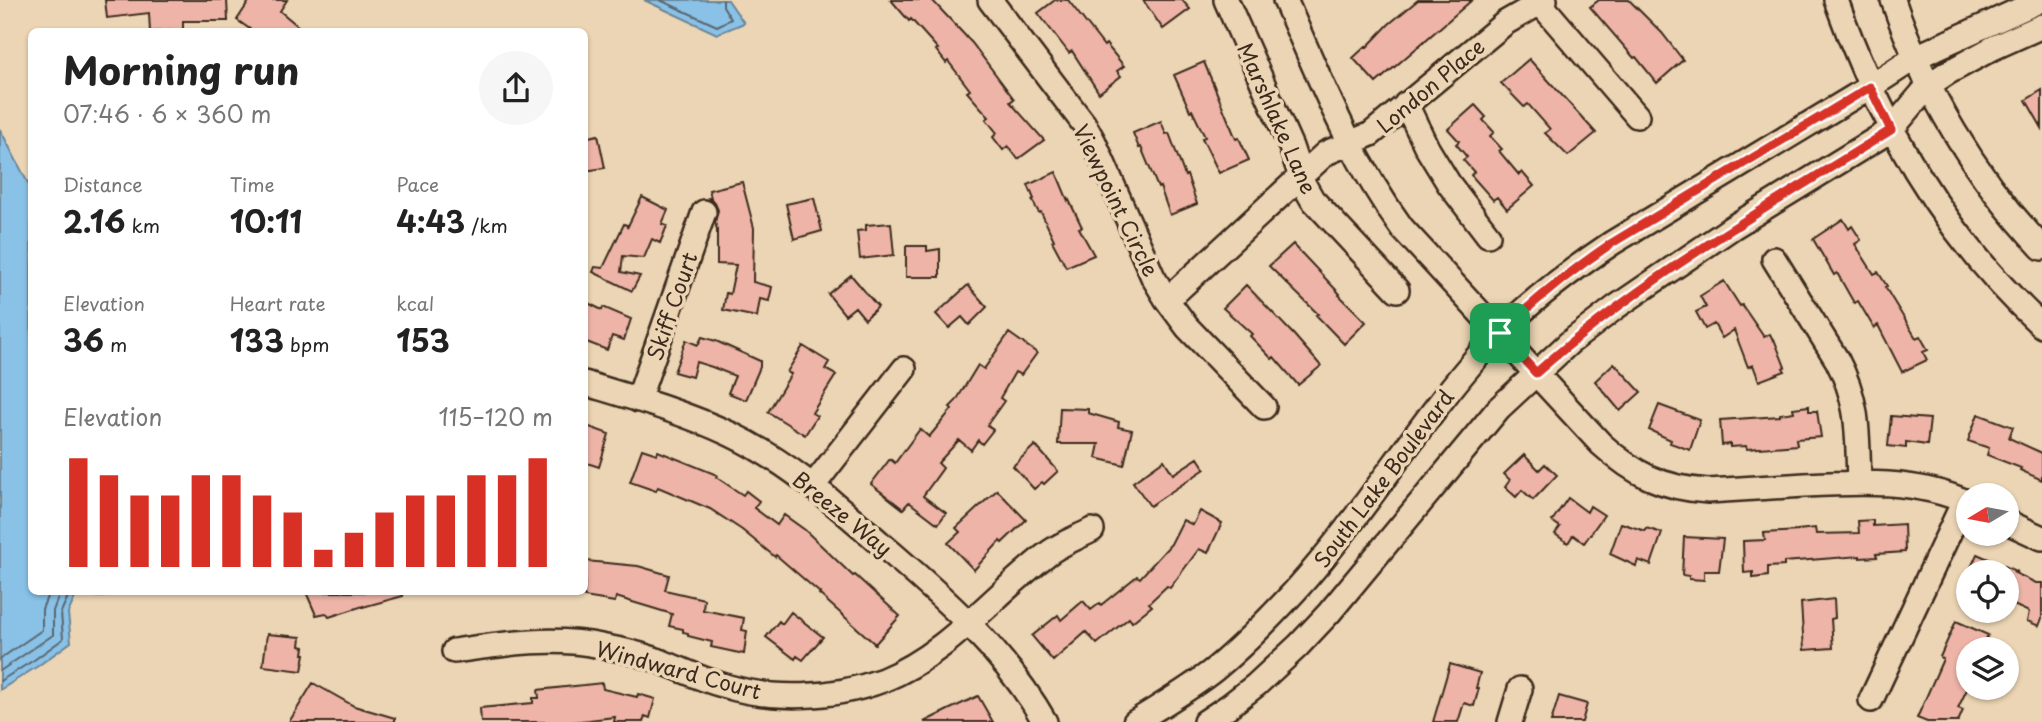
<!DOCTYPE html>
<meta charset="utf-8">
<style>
:root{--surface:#fff;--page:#f6f6f6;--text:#222;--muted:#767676;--accent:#d93025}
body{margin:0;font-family:"Playpen Sans",sans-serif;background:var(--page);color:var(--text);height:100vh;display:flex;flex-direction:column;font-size:26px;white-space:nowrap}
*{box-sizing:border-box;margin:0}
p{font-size:23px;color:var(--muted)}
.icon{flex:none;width:38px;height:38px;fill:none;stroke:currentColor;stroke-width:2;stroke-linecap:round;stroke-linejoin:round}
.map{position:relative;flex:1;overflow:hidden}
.drawer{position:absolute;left:28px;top:28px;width:560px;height:567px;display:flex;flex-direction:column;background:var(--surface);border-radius:10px;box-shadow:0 2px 5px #0004}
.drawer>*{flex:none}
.needle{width:46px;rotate:260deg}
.controls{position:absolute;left:1956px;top:483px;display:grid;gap:14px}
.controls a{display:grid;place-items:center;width:63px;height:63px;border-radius:50%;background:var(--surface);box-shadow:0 2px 5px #0004;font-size:35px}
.pin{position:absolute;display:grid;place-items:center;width:60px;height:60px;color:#fff;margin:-30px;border-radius:14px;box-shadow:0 4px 10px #0006}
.round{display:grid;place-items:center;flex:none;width:74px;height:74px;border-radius:37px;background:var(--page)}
.overview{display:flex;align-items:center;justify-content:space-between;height:119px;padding:0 35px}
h1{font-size:38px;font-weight:700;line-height:52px}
.metrics{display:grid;grid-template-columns:repeat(3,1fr);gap:10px;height:119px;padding:7px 35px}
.metrics div{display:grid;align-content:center}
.metrics b{font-size:30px;font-weight:700}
.metrics small{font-size:19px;font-weight:400}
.metrics p{font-size:19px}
.chart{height:196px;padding:14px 35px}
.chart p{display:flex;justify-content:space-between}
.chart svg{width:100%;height:126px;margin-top:7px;stroke:var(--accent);stroke-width:6}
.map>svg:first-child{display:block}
.water{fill:#89c1e7;stroke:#6a8597;stroke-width:2}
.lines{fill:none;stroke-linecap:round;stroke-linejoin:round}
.shore{stroke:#5a666e;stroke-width:2}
.building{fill:#eeb4a8;stroke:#3b2a1e;stroke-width:2}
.minor-casing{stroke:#3b2a1e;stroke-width:28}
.minor{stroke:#ecd5b4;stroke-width:23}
.route-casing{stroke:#fff;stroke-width:14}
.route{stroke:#d93025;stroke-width:9}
.labels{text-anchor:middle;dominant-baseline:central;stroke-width:7;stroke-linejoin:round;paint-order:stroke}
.street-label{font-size:21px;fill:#3b2a1e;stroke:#ecd5b4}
</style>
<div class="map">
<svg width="2042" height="722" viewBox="0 0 2042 722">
<rect width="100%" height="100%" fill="#ecd5b4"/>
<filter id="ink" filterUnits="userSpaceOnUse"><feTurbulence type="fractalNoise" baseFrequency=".0143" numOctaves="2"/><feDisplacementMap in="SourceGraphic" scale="14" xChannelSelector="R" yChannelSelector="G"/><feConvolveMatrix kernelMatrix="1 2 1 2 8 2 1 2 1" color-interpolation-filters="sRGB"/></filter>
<g filter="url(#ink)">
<path class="water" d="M644,0H728L744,23L717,34Z
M0,129L31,189L32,592H118V594L100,597L77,593L68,613L71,642L38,666L0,690Z"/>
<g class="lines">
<path class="shore" d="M660,0L717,26L731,19L723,6V0
M0,659L42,630V609L49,592
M0,671L53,635V611L60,592
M0,681L34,660L63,639L61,612L70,592"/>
</g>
<path class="building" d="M105,0H227L228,21H183V30L150,32L149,13L107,18Z
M250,0H287L280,11L305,32H254L237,20Z
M891,0H932L972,43L1014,99L1010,102L1044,140L1018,159L1008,146L1003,150L993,137L997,133L986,119L989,117L967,92L970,90L948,61L946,63L936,50L938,49L911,19L909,21Z
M1055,0H1068L1104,46L1106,44L1124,66L1117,71L1121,76L1099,93L1072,51L1069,53L1038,13Z
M1143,0H1182L1190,9L1163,29Z
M1418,0H1472L1376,83L1353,58L1366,46L1367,47L1389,24Z
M1599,0H1629L1662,33L1683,60L1657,83L1636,57L1634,58L1590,7Z
M1529,59L1596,133L1568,156L1545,133L1550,129L1528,104L1524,107L1501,83Z
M1204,62L1236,139L1239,138L1249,160L1219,173L1202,138L1205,137L1192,110L1190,111L1174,75Z
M2042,90V128L2026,100Z
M1475,105L1486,117L1483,120L1494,132L1490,136L1502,149L1499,151L1519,175L1522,172L1534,186L1507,209L1497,197L1493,200L1471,175L1474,172L1463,160L1467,157L1456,144L1459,141L1448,129Z
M1161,121L1166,134L1169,133L1185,176L1187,175L1197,204L1170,215L1160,187L1158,188L1141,147L1139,148L1133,133Z
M598,135L605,168L584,171V138Z
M1056,172L1068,201L1069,200L1082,227L1079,228L1094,255L1066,267L1052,241L1054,240L1041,212L1039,213L1032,200L1034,199L1028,185Z
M742,182L754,228L753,282L772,287L769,301L760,299L757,317L723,310L726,293L730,294L736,265L717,264V230L715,222L718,210L715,203L709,198H711L709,190Z
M642,197L668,210L662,224L667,226L660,243L652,239L644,258L623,256L621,272L640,276L632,291L593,272L595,267L603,268L624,224L627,225V228Z
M814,198L822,231L794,239L786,204Z
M1843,219L1849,229L1852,226L1861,240L1855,244L1874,274L1878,272L1887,286L1885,287L1916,338L1920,336L1928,350L1923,352L1927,360L1902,372L1878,325L1874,328L1858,301L1854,303L1837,273L1834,275L1813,239Z
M891,223L894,255L860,259L857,231L866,230V225Z
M1293,244L1340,294L1339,295L1366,322L1344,344L1316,315L1318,314L1269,266Z
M906,246H927V251L940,249V277H906Z
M851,275L878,307L865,319L855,307L845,315L828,294Z
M1724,281L1740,306L1742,305L1764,337L1770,334L1773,340L1774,339L1785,367L1783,368L1785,371L1759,381L1753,365L1748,367L1734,330L1722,338L1714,324L1705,329L1696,312L1706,307L1700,296Z
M968,285L987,307L969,325L962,317L949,328L936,314Z
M1246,285L1294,335L1321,366L1298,385L1274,357L1272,359L1250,336L1252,334L1223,308Z
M584,301L602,310L603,307L631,319L624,340L612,336L607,350L584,341Z
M1009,333L1037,353L1021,375L1015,372L1000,398L1004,401L987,425L993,430L982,444L978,440L971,450L959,440L938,463L943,468L923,496L946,513L938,524L909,502L903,509L871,484L890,459L895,463L920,429L929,437L952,409L950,407L956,401L978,365L984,369Z
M702,337L716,341L760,361V367L746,400L728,393L735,376L712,367L696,362L692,377L674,372L686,340L698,345Z
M803,346L829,362L825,369L836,375L812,413L817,416L805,435L768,412L791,374L787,372Z
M1614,363L1641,392L1620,411L1595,381Z
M1659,405L1700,420L1690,450L1670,443L1671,440L1649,430Z
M1809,406V411H1817L1821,437L1796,439L1797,445L1747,449L1746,446L1730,447V444L1722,445L1720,420L1780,416V414L1794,412L1793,408Z
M1060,408L1088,409V413L1119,422L1118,427L1132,430L1124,465L1096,458L1099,444H1058Z
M1978,414L2013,427L2009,438L2042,453V480L2020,470L2021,468L1987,455L1989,448L1968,441Z
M1891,416L1930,419L1927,445L1906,442V448L1888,446Z
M584,425L609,434L599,467L584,462Z
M1035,445L1058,471L1044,484L1042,482L1034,489L1013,466Z
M642,449L657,454L658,451L717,475L716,477L743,495L746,491L759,501L754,508L777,525L784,515L805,530L853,576L855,575L900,616L875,644L819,594L820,593L776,555L775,557L742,530L710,509L658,487L656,491L630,482Z
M1524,455L1539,470L1545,464L1557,475L1533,500L1522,490L1516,497L1505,487L1510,480L1504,474Z
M1198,458L1205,469L1150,506L1133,482L1164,460L1173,474Z
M997,490L1026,520L1002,543L1000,541L974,570L948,543L960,532L956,528Z
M1568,498L1587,512L1590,506L1604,515L1584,543L1573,535L1568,543L1555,534L1560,527L1552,521Z
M1200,511L1222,523L1208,553L1199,549L1170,588L1167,586L1149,603L1152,606L1132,622L1129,618L1097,644L1086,632L1053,661L1032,636L1058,615L1061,620L1083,601L1091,610L1100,603L1101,605L1137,576L1140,578L1171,544L1183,520L1193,525Z
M1873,520V526L1904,524L1905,552L1876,554L1877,557L1860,558V556L1784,562V566L1768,567V576L1753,578V572L1744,573L1743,541L1765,540L1764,533L1798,531V530L1815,528L1816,534L1859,533L1858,521Z
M1621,523L1645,531L1646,528L1662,533L1651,565L1638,560L1636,566L1610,554Z
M1684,537L1723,539L1719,571H1704V580L1689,579V576L1682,575Z
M1977,554L2018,572H2013L2036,583H2042V618L2039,626L2027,621L2029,612L2007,602V572H1969Z
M586,561L638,566L669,575L665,590L704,599L703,610L744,618L742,630L747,631L744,654L711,647L712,642L688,636V633L683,632V629L669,626L672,614L616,597L615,602L584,597Z
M306,592H403V596L363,607V606L329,617L326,613L316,615Z
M1834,599L1835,618L1831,619L1833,648L1804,650L1801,603Z
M791,612L823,637L803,660L797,656L795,659L766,637L779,621L782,624Z
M1956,621L1988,635L1986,639L2009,649H1969V685L1958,708L1963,710L1958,722H1927L1917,718L1943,659L1940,657Z
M267,634L301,637L300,646L304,647L303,654H305L302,671L263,666Z
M1450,664L1480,673L1476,688H1479L1474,706L1464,703L1458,722H1433Z
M313,683L354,706L395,718V722H289Z
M602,683L603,689L637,697L638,694L655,699L650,718L645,716L643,722H614L615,717L572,722H481L480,708L533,703V698H539L538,690Z
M978,696L993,722H924L948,710Z
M1559,696L1587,704L1582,722H1551Z"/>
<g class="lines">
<defs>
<path id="minor" d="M990,0L1084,124L1094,142L1153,277L1167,300L1187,327L1264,407
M1226,0L1291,147L1303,183L1312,199L1397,290
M1285,0C1320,79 1351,158 1402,228L1601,444C1634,474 1662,488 1708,491C1740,489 1772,487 1805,485C1860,482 1917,479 1969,503
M1836,0C1880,124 1944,236 2042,326
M1893,0C1924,91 1976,178 2042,248
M1540,3L1637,116
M1406,104L1427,148L1449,184L1488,235
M1774,259L1837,360C1860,404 1857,433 1859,482
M1167,300L1326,153L1371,134L1505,23L1545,0
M584,383C633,398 683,412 730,434C787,461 833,502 880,543C942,596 1004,650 1045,722
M638,400L704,212
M813,486L904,369
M2007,522L2042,538
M454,651C503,644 552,636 601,646C624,650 646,655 667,664C685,671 703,680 722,685C772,701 833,699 883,680C948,654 992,596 1046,555C1059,544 1077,538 1092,530
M1871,700L1964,501
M1135,722C1162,705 1190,689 1215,669C1244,645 1270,618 1295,591C1364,515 1417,424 1485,348C1522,307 1567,273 1612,243L1870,87L1916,57L2041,0
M1205,722L1229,706L1256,685L1298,646L1329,613L1499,408L1569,343L1616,307L1733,227L1891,130L1929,85L1947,73L1993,48L2042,26
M1510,722L1520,689"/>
</defs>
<use href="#minor" class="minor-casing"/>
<use href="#minor" class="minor"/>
</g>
</g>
<g class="lines" filter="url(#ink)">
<defs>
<path id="route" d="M1870,87L1891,130C1770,206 1644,277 1536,373L1500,333C1535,300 1572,270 1612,243Z"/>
</defs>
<use href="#route" class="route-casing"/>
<use href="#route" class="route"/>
</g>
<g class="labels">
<g class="street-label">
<text transform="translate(1430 85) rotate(-40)">London Place</text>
<text transform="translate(1278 118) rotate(66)">Marshlake Lane</text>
<text transform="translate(1117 200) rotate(64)">Viewpoint Circle</text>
<text transform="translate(671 306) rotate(-71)">Skiff Court</text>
<text transform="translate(1383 478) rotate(-53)">South Lake Boulevard</text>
<text transform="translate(843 513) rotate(39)">Breeze Way</text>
<text transform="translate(679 669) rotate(15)">Windward Court</text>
</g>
</g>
</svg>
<div class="controls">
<a><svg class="needle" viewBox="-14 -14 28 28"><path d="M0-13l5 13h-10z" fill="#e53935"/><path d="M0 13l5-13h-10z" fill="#767676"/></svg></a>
<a><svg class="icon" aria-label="locate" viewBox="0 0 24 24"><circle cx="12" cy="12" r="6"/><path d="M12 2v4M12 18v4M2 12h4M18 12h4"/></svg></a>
<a><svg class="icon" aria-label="layers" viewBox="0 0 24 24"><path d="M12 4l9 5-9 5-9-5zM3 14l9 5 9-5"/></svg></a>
</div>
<div class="pin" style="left:1500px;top:333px;background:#1e9e55"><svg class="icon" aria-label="arrive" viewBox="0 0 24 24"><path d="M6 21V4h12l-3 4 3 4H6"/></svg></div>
<section class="drawer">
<div class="overview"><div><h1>Morning run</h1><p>07:46 · 6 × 360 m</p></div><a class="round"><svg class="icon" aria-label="share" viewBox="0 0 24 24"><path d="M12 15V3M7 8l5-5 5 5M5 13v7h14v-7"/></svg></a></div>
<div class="metrics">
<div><p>Distance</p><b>2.16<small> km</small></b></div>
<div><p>Time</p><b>10:11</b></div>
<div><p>Pace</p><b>4:43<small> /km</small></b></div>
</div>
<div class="metrics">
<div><p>Elevation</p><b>36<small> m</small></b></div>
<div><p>Heart rate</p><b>133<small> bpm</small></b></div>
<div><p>kcal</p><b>153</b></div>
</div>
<div class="chart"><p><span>Elevation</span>115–120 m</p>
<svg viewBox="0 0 160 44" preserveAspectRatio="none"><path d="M5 44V6M15 44V12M25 44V19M35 44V19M45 44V12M55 44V12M65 44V19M75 44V25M85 44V38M95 44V32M105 44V25M115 44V19M125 44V19M135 44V12M145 44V12M155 44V6"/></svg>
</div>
</section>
</div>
